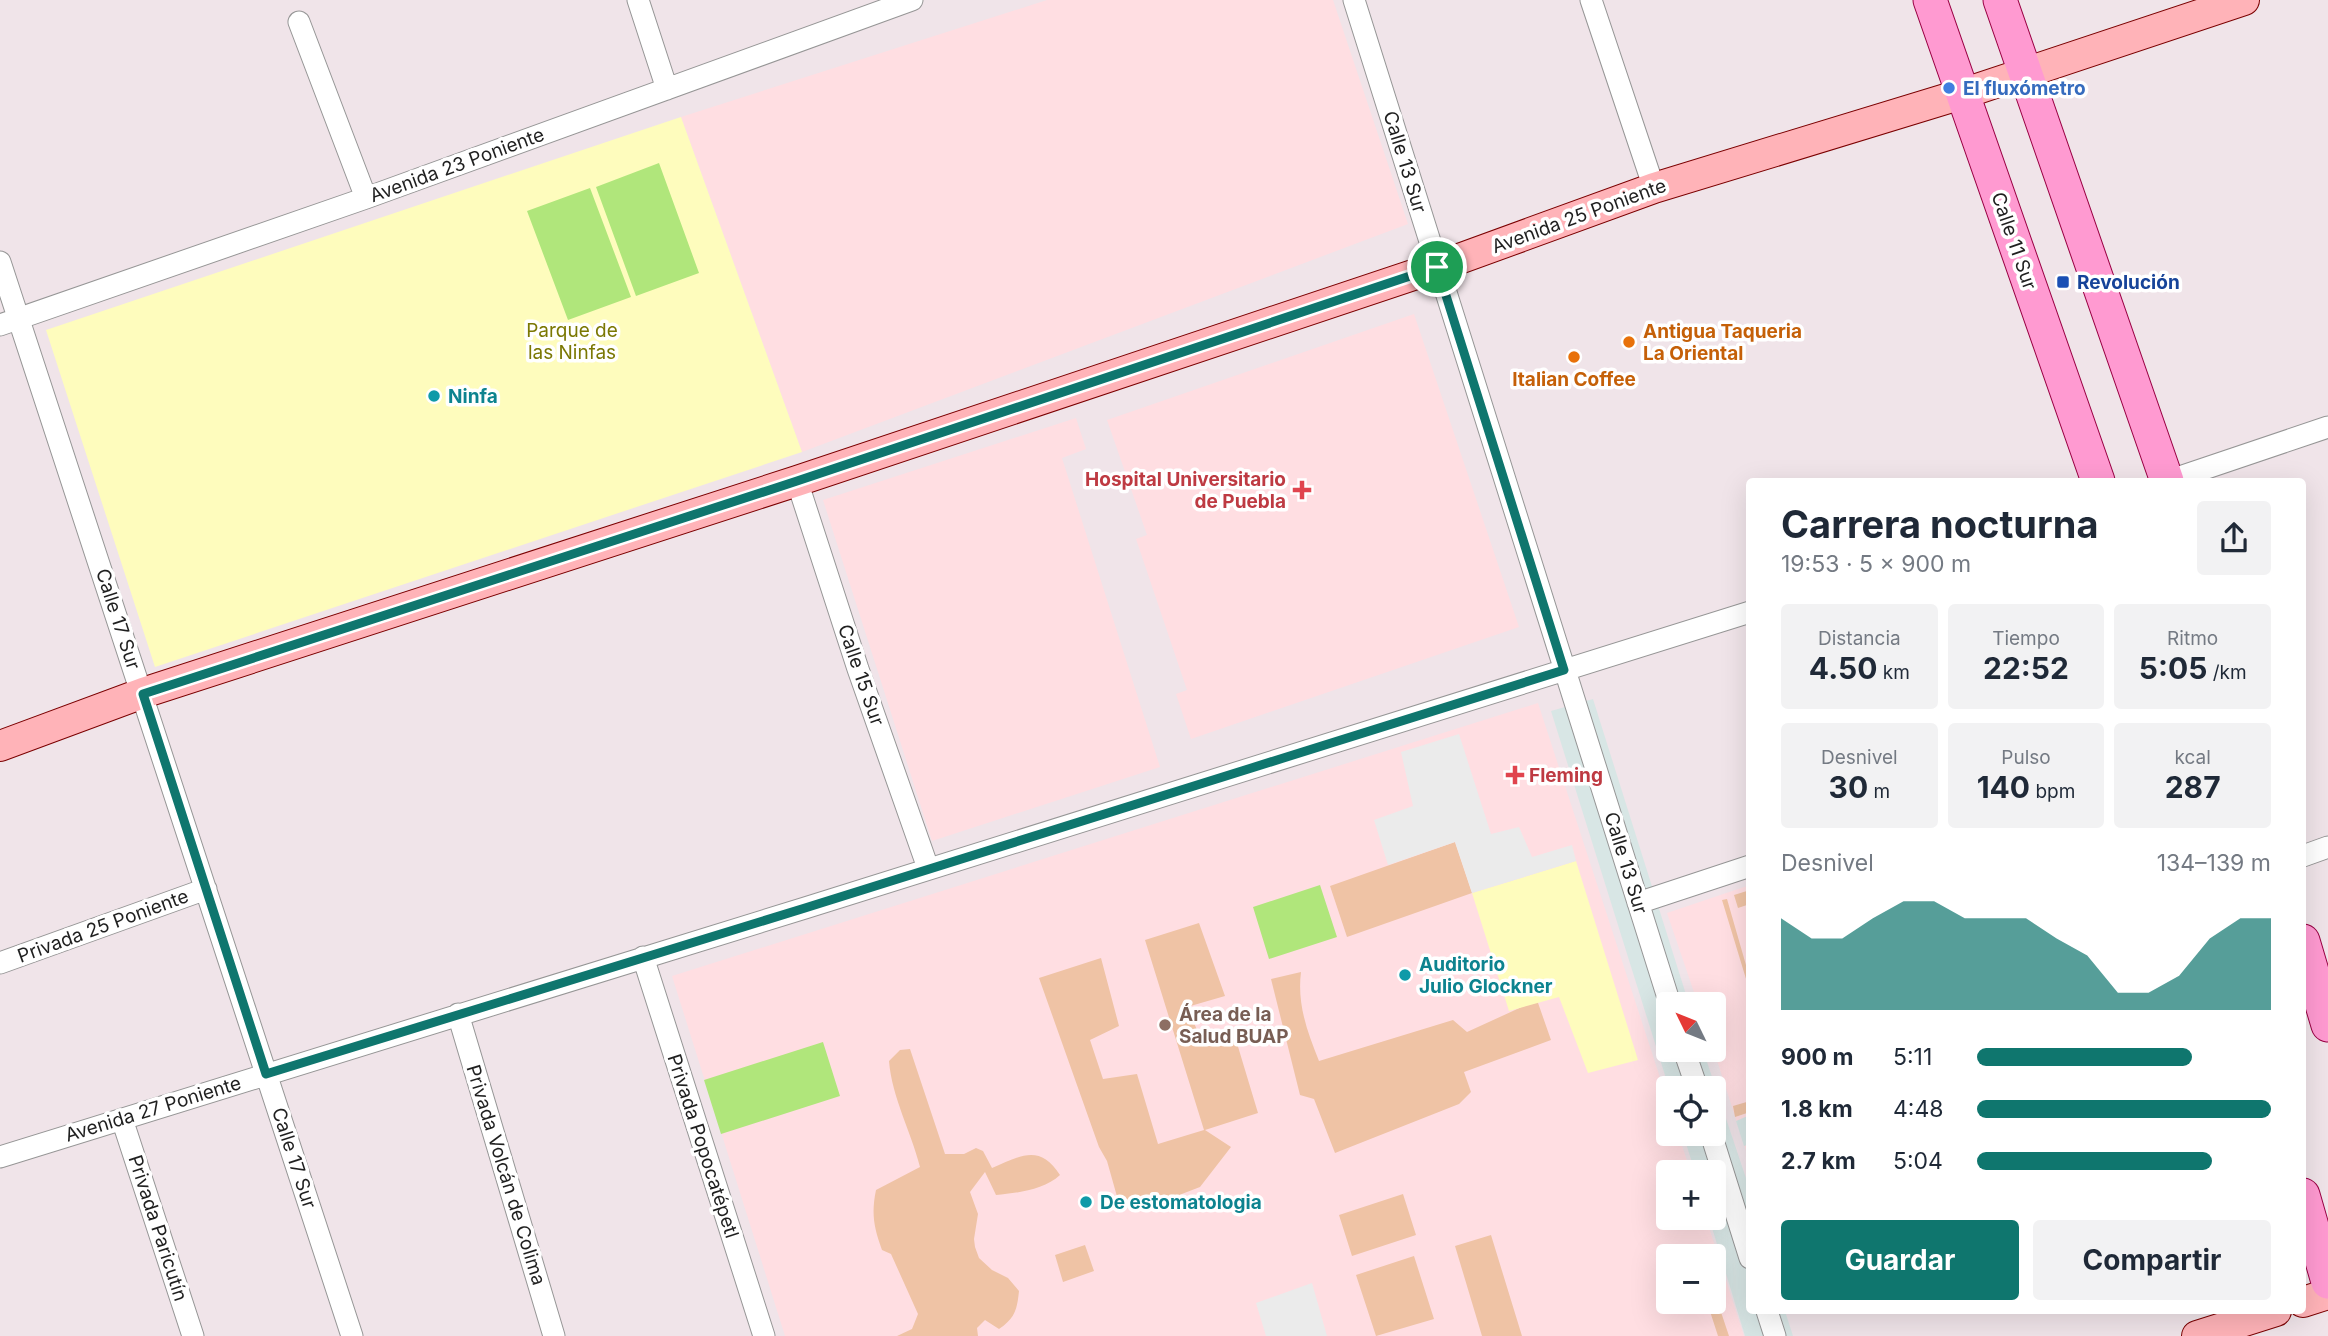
<!DOCTYPE html>
<html lang="es">
<meta charset="utf-8">
<style>
:root{--surface:#fff;--page:#f2f2f3;--text:#1f2937;--muted:#747a83;--accent:#0f766e}
body{margin:0;font-family:Inter,sans-serif;background:var(--page);color:var(--text);height:100vh;display:flex;flex-direction:column;font-size:26px;white-space:nowrap}
*{box-sizing:border-box;margin:0}
p{font-size:23px;color:var(--muted)}
.icon{flex:none;width:38px;height:38px;fill:none;stroke:currentColor;stroke-width:2;stroke-linecap:round;stroke-linejoin:round}
.map{position:relative;flex:1;overflow:hidden}
.details{position:absolute;left:1746px;top:478px;width:560px;height:836px;display:flex;flex-direction:column;background:var(--surface);border-radius:7px;box-shadow:0 7px 28px #0002}
.details>*{flex:none}
.needle{width:46px;rotate:313deg}
.controls{position:absolute;left:1656px;top:992px;display:grid;gap:14px}
.controls a{display:grid;place-items:center;width:70px;height:70px;border-radius:7px;background:var(--surface);box-shadow:0 7px 28px #0002;font-size:35px}
.pin{position:absolute;display:grid;place-items:center;width:60px;height:60px;color:#fff;margin:-30px;border:4px solid #fff;border-radius:50%;box-shadow:0 2px 7px #0007}
.round{display:grid;place-items:center;flex:none;width:74px;height:74px;border-radius:7px;background:var(--page)}
.overview{display:flex;align-items:center;justify-content:space-between;height:119px;padding:0 35px}
h1{font-size:38px;font-weight:700;line-height:52px}
.figures{display:grid;grid-template-columns:repeat(3,1fr);gap:10px;height:119px;padding:7px 35px}
.figures div{display:grid;align-content:center;border-radius:7px;background:var(--page);text-align:center}
.figures b{font-size:30px;font-weight:700}
.figures small{font-size:19px;font-weight:400}
.figures p{font-size:19px}
.chart{height:196px;padding:14px 35px}
.chart p{display:flex;justify-content:space-between}
.chart svg{width:100%;height:126px;margin-top:7px;fill:var(--accent);opacity:.7}
.button{display:flex;gap:14px;margin-top:auto;padding:14px 35px}
.button a{flex:1;height:80px;border-radius:7px;background:var(--accent);color:#fff;font-size:28px;font-weight:700;line-height:80px;text-align:center}
.button a+a{background:var(--page);color:var(--text)}
ul{padding:0 35px;list-style:none;font-size:23px}
li{display:grid;grid-template-columns:112px 84px 1fr;align-items:center;height:52px}
li i{height:18px;border-radius:9px;background:var(--accent)}
.map>svg:first-child{display:block}
.education{fill:#ffdee2;fill-rule:evenodd}
.grass{fill:#efc3a5}
.park{fill:#fefcbd}
.pitch{fill:#b0e67b}
.parking{fill:#ebebeb}
.plaza{fill:#d8e6e5}
.lines{fill:none;stroke-linecap:round;stroke-linejoin:round}
.street-casing{stroke:#969696;stroke-width:23}
.secondary-casing{stroke:#7b0000;stroke-width:32}
.primary-casing{stroke:#990043;stroke-width:35}
.street{stroke:#fff;stroke-width:21}
.secondary{stroke:#ffb3b8;stroke-width:30}
.primary{stroke:#ff9ad1;stroke-width:33}
.route-casing{stroke:#fff;stroke-width:14}
.route{stroke:#0f766e;stroke-width:9}
.shop-dot{fill:#3f7fe0;stroke:#fff;stroke-width:2.5}
.transit-dot{fill:#1a4fb4;stroke:#fff;stroke-width:2.5}
.food-dot{fill:#e8710a;stroke:#fff;stroke-width:2.5}
.culture-dot{fill:#0f9aa8;stroke:#fff;stroke-width:2.5}
.health-dot{fill:#e0444e;stroke:#fff;stroke-width:2.5}
.education-dot{fill:#8d6e63;stroke:#fff;stroke-width:2.5}
.labels{text-anchor:middle;dominant-baseline:central;stroke-width:7;stroke-linejoin:round;paint-order:stroke}
.shop-label{font-size:19px;font-weight:bold;fill:#366cbe;stroke:#fff;text-anchor:start}
.street-label{font-size:19px;fill:#1f1f1f;stroke:#fff}
.transit-label{font-size:19px;font-weight:bold;fill:#164399;stroke:#fff;text-anchor:start}
.park-label{font-size:19px;fill:#7b7804;stroke:#fff}
.food-label{font-size:19px;font-weight:bold;fill:#c56008;stroke:#fff;text-anchor:start}
.culture-label{font-size:19px;font-weight:bold;fill:#0d838f;stroke:#fff;text-anchor:start}
.health-label{font-size:19px;font-weight:bold;fill:#be3a42;stroke:#fff;text-anchor:end}
.education-label{font-size:19px;font-weight:bold;fill:#785e54;stroke:#fff;text-anchor:start}
</style>
<div class="map">
<svg width="2328" height="1336" viewBox="0 0 2328 1336">
<rect width="100%" height="100%" fill="#f0e4e9"/>
<path class="education" d="M1047,0H1333L1408,224L802,452L681,117Z
M1414,314L1519,627L1191,739L1176,694L1187,690L1136,539L1147,535L1107,420Z
M1076,418L1086,449L1062,458L1160,767L932,841L823,500Z
M1538,703L1668,1102V1134H1678L1691,1172H1668V1218H1706L1744,1336H785L672,976ZM1668,1256H1713V1302H1668Z
M1750,885V1163L1713,1048V1004H1698L1667,913Z"/>
<path class="grass" d="M1455,842L1472,893L1347,937L1330,886Z
M1750,890V904L1738,908L1734,895Z
M1727,899L1750,979V992L1722,900Z
M1199,923L1225,996L1187,1007L1204,1046L1236,1040L1258,1113L1205,1130L1231,1147L1200,1187L1135,1212L1118,1200L1107,1161L1099,1147L1039,978L1101,958L1119,1026L1090,1040L1103,1079L1137,1074L1158,1144L1204,1130L1145,940Z
M1301,972C1297,1004 1307,1031 1319,1061L1453,1020L1467,1032L1537,1000L1551,1040L1464,1072L1471,1092L1459,1104L1335,1153L1314,1099L1300,1095L1271,979Z
M910,1049L945,1154H964L976,1148L983,1151L992,1168C1020,1156 1040,1143 1060,1175C1044,1190 1017,1193 996,1195L985,1172L970,1192L978,1214L974,1239L975,1247L979,1258L992,1270L1008,1278L1019,1291C1017,1310 1015,1318 999,1329L985,1320L977,1328L978,1336H897L912,1329L918,1314L891,1254L882,1250C874,1228 871,1214 876,1190L920,1167C911,1131 892,1098 889,1061L900,1050Z
M1750,1101V1112L1735,1117L1733,1106Z
M1403,1194L1416,1235L1352,1256L1339,1215Z
M1491,1235L1522,1336H1482L1455,1246Z
M1085,1245L1094,1271L1063,1282L1055,1255Z
M1414,1256L1434,1319L1376,1336L1356,1275Z
M1713,1288L1729,1336H1718L1707,1302H1713Z"/>
<path class="park" d="M681,117L802,452L155,667L46,330Z
M1576,861L1638,1060L1588,1073L1559,997L1509,1011L1472,893Z"/>
<path class="pitch" d="M659,163L699,273L636,296L596,187Z
M590,188L631,297L568,320L527,211Z
M1320,885L1337,937L1269,959L1253,907Z
M823,1042L840,1096L721,1134L704,1080Z"/>
<path class="parking" d="M1459,734L1491,834L1519,827L1532,857L1572,845L1576,861L1472,893L1455,842L1388,865L1374,820L1413,806L1401,752Z
M1312,1283L1327,1336H1266L1256,1303Z"/>
<path class="plaza" d="M1593,699L1689,1004H1668V1050H1703L1750,1190V1311H1785L1793,1336H1745L1709,1218H1713V1172H1695L1683,1134H1713V1088H1669L1551,711Z
M1750,1115V1144L1744,1146L1736,1121Z"/>
<g class="lines">
<defs>
<path id="street" d="M638,0L667,89
M1354,0L1670,1004
M1591,0L1654,188
M299,22L366,198
M0,262L352,1336
M0,325L366,198L912,0
M797,481L858,669L928,868
M2168,481L2328,427
M2303,856L2328,847
M1638,903L1750,866
M643,957L764,1336
M0,963L206,889
M458,1014L554,1336
M1684,1050L1697,1088
M122,1119L193,1336
M1711,1134L1750,1258
M0,1157L805,908L1750,612
M1767,1311L1775,1336"/>
<path id="secondary" d="M0,746L143,693L797,481L1437,267L1654,188L1962,94L2244,0
M2303,1302L2328,1294
M2197,1336L2276,1311"/>
<path id="primary" d="M1930,0L2098,481
M2000,0L2167,481
M2303,941L2328,1025
M2303,1195L2328,1282"/>
</defs>
<use href="#street" class="street-casing"/>
<use href="#secondary" class="secondary-casing"/>
<use href="#primary" class="primary-casing"/>
<use href="#street" class="street"/>
<use href="#secondary" class="secondary"/>
<use href="#primary" class="primary"/>
</g>
<g class="lines">
<defs>
<path id="route" d="M1437,267L1564,670L805,908L266,1074L143,694L797,481Z"/>
</defs>
<use href="#route" class="route-casing"/>
<use href="#route" class="route"/>
</g>
<circle class="shop-dot" cx="1949" cy="88" r="7"/>
<rect class="transit-dot" x="2056" y="275" width="14" height="14" rx="3.5"/>
<g class="food-dot">
<circle cx="1629" cy="342" r="7"/>
<circle cx="1574" cy="357" r="7"/>
</g>
<g class="culture-dot">
<circle cx="434" cy="396" r="7"/>
<circle cx="1405" cy="975" r="7"/>
<circle cx="1086" cy="1202" r="7"/>
</g>
<g class="health-dot">
<path d="M1298.5 479.5h7v7h7v7h-7v7h-7v-7h-7v-7h7z"/>
<path d="M1511.5 764.5h7v7h7v7h-7v7h-7v-7h-7v-7h7z"/>
</g>
<circle class="education-dot" cx="1165" cy="1025" r="7"/>
<g class="labels">
<g class="shop-label">
<text x="1963" y="88">El fluxómetro</text>
</g>
<g class="street-label">
<text transform="translate(1405 162) rotate(73)">Calle 13 Sur</text>
<text transform="translate(457 165) rotate(-20)">Avenida 23 Poniente</text>
<text transform="translate(1579 216) rotate(-20)">Avenida 25 Poniente</text>
<text transform="translate(2014 241) rotate(71)">Calle 11 Sur</text>
<text transform="translate(118 619) rotate(72)">Calle 17 Sur</text>
<text transform="translate(861 675) rotate(71)">Calle 15 Sur</text>
<text transform="translate(1626 863) rotate(73)">Calle 13 Sur</text>
<text transform="translate(103 926) rotate(-20)">Privada 25 Poniente</text>
<text transform="translate(153 1109) rotate(-17)">Avenida 27 Poniente</text>
<text transform="translate(703 1146) rotate(72)">Privada Popocatépetl</text>
<text transform="translate(294 1158) rotate(72)">Calle 17 Sur</text>
<text transform="translate(506 1175) rotate(73)">Privada Volcán de Colima</text>
<text transform="translate(158 1228) rotate(72)">Privada Paricutín</text>
</g>
<g class="transit-label">
<text x="2077" y="282">Revolución</text>
</g>
<g class="park-label">
<text x="572" y="330">Parque de<tspan x="572" dy="22">las Ninfas</tspan></text>
</g>
<g class="food-label">
<text x="1643" y="331">Antigua Taqueria<tspan x="1643" dy="22">La Oriental</tspan></text>
<text x="1574" y="379" text-anchor="middle">Italian Coffee</text>
</g>
<g class="culture-label">
<text x="448" y="396">Ninfa</text>
<text x="1419" y="964">Auditorio<tspan x="1419" dy="22">Julio Glockner</tspan></text>
<text x="1100" y="1202">De estomatologia</text>
</g>
<g class="health-label">
<text x="1286" y="479">Hospital Universitario<tspan x="1286" dy="22">de Puebla</tspan></text>
<text x="1529" y="775" text-anchor="start">Fleming</text>
</g>
<g class="education-label">
<text x="1179" y="1014">Área de la<tspan x="1179" dy="22">Salud BUAP</tspan></text>
</g>
</g>
</svg>
<div class="controls">
<a><svg class="needle" viewBox="-14 -14 28 28"><path d="M0-13l5 13h-10z" fill="#e53935"/><path d="M0 13l5-13h-10z" fill="#747a83"/></svg></a>
<a><svg class="icon" aria-label="locate" viewBox="0 0 24 24"><circle cx="12" cy="12" r="6"/><path d="M12 2v4M12 18v4M2 12h4M18 12h4"/></svg></a>
<a>+</a>
<a>−</a>
</div>
<div class="pin" style="left:1437px;top:267px;background:#1e9e55"><svg class="icon" aria-label="arrive" viewBox="0 0 24 24"><path d="M6 21V4h12l-3 4 3 4H6"/></svg></div>
<section class="details">
<div class="overview"><div><h1>Carrera nocturna</h1><p>19:53 · 5 × 900 m</p></div><a class="round"><svg class="icon" aria-label="share" viewBox="0 0 24 24"><path d="M12 15V3M7 8l5-5 5 5M5 13v7h14v-7"/></svg></a></div>
<div class="figures">
<div><p>Distancia</p><b>4.50<small> km</small></b></div>
<div><p>Tiempo</p><b>22:52</b></div>
<div><p>Ritmo</p><b>5:05<small> /km</small></b></div>
</div>
<div class="figures">
<div><p>Desnivel</p><b>30<small> m</small></b></div>
<div><p>Pulso</p><b>140<small> bpm</small></b></div>
<div><p>kcal</p><b>287</b></div>
</div>
<div class="chart"><p><span>Desnivel</span>134–139 m</p>
<svg viewBox="0 0 160 44" preserveAspectRatio="none"><path d="M0 44V12L10 19L20 19L30 12L40 6L50 6L60 12L70 12L80 12L90 19L100 25L110 38L120 38L130 32L140 19L150 12L160 12V44z"/></svg>
</div>
<ul>
<li><b>900 m</b>5:11<i style="width:73%"></i></li>
<li><b>1.8 km</b>4:48<i style="width:100%"></i></li>
<li><b>2.7 km</b>5:04<i style="width:80%"></i></li>
</ul>
<div class="button"><a>Guardar</a><a>Compartir</a></div>
</section>
</div>
